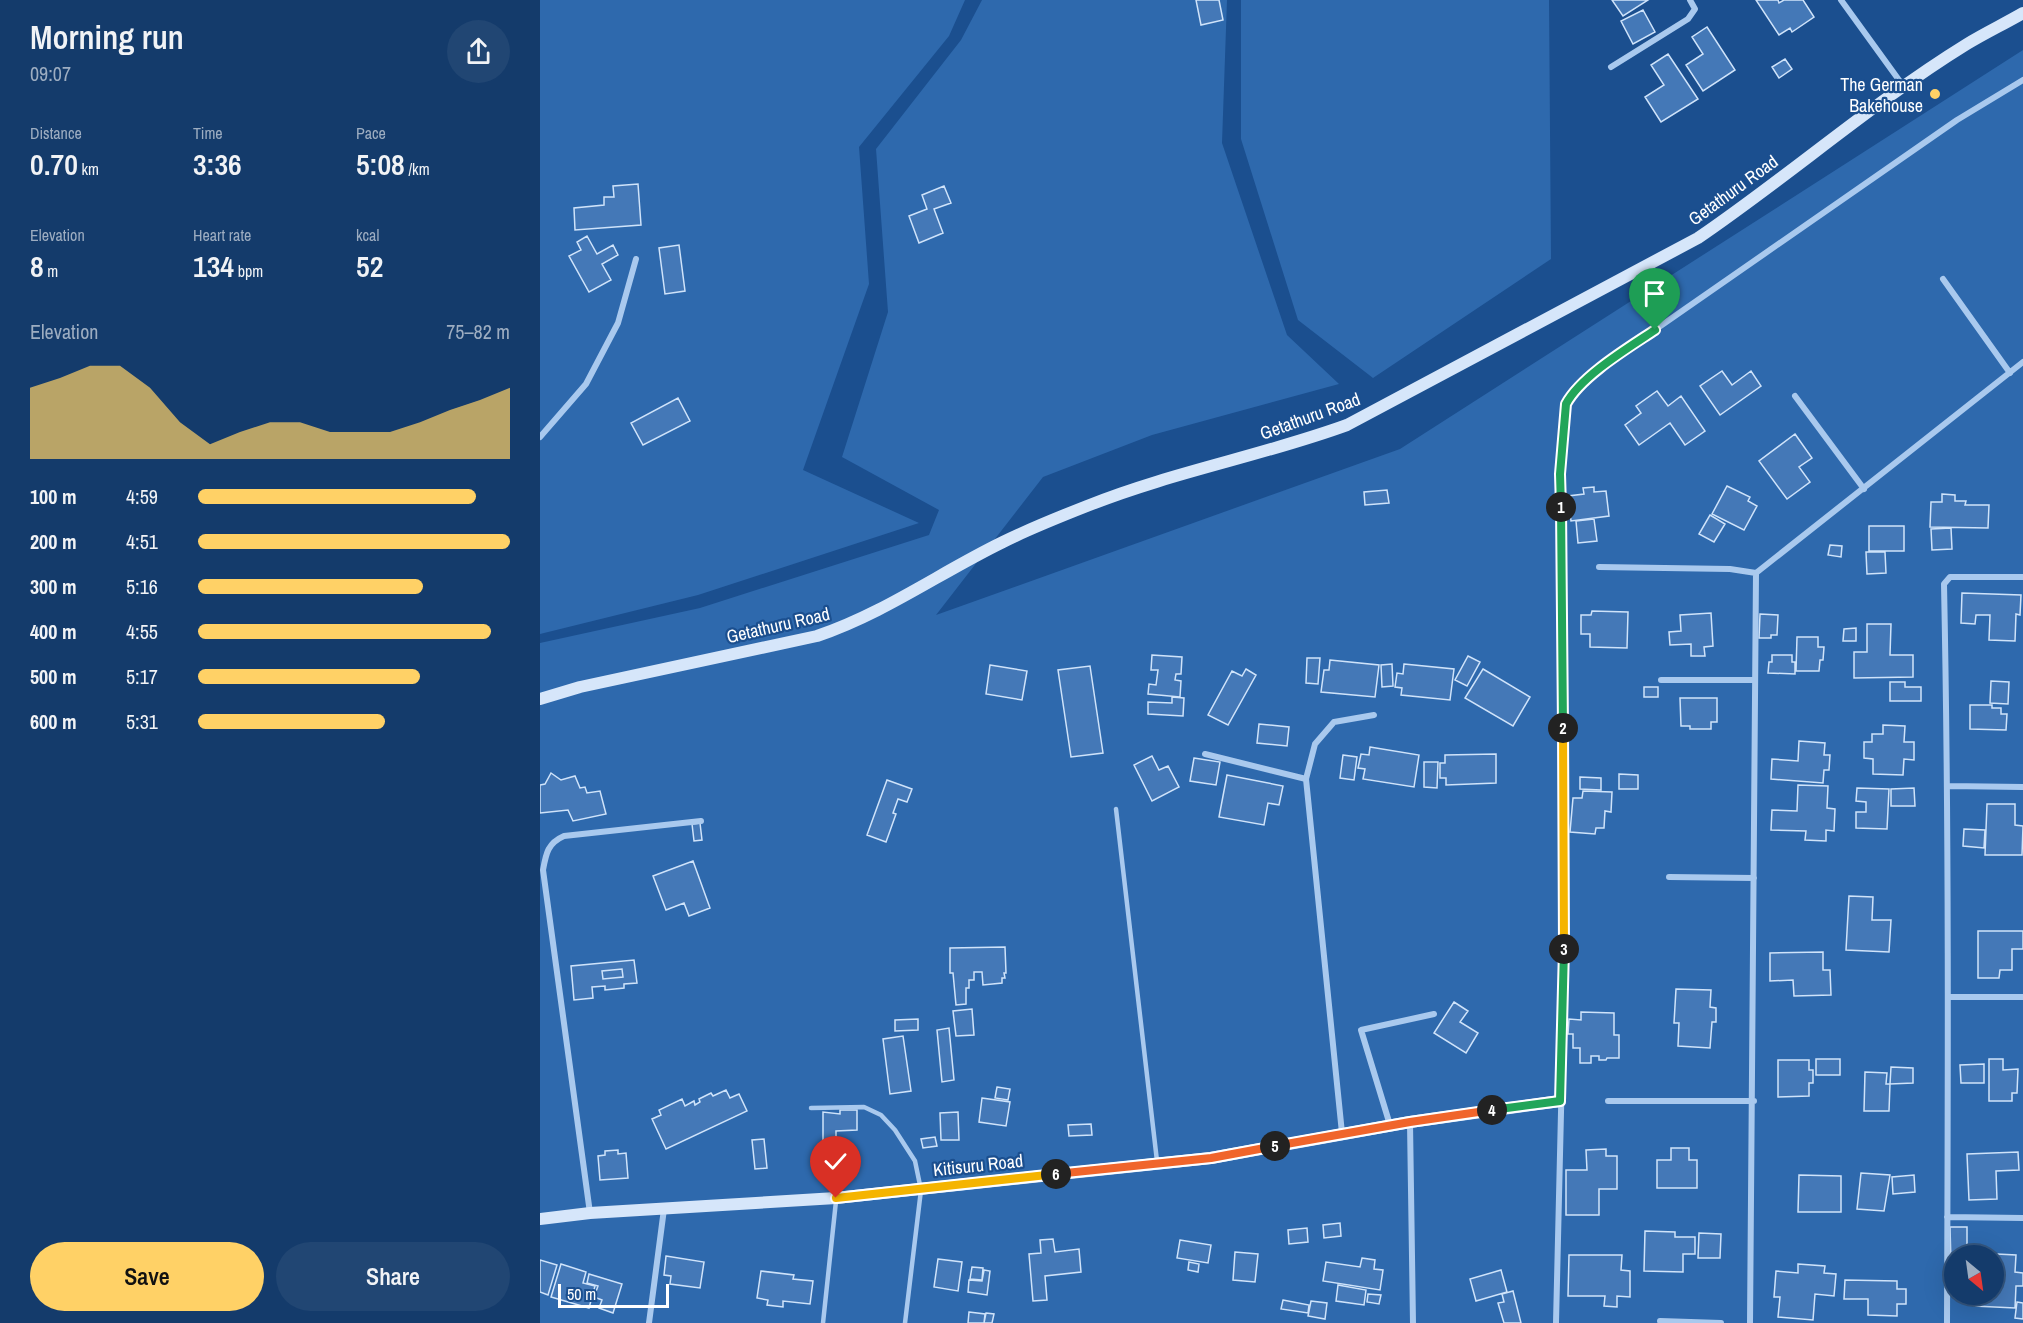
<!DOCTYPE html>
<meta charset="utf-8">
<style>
:root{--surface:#143b6b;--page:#214673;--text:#f1f3f6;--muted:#9dadc1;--line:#33557e;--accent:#ffd166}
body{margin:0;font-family:"Archivo Narrow",sans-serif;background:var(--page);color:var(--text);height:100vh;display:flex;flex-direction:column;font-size:22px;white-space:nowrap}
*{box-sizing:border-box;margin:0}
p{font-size:20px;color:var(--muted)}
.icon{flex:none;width:33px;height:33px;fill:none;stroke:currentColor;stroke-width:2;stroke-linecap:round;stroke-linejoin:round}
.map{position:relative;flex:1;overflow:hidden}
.details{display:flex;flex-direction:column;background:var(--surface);width:540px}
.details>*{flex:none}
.needle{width:39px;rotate:151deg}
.controls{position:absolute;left:1404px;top:1245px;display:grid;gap:12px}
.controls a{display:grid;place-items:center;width:60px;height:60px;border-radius:50%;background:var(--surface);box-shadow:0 6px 24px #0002,0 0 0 2px var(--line);font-size:30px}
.scale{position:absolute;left:18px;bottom:15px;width:111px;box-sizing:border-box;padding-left:6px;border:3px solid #fff;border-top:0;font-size:16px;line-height:21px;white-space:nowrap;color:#fff;-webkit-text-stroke:4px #1b4f8f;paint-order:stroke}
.pin{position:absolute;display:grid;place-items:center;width:51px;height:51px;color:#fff;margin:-62px -26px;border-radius:50% 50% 50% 0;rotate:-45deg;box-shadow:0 0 6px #0007}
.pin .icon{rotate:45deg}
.km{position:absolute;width:30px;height:30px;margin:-15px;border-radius:50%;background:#222;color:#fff;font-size:16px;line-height:30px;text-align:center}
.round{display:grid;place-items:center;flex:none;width:63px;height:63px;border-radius:32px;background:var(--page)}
.head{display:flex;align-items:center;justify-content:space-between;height:102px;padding:0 30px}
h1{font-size:33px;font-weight:600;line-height:45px}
.stats{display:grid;grid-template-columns:repeat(3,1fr);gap:9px;height:102px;padding:6px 30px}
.stats div{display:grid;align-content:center}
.stats b{font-size:30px;font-weight:600}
.stats small{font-size:16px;font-weight:400}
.stats p{font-size:16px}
.chart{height:168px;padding:12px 30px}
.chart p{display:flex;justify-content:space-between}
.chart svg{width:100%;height:108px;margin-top:6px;fill:var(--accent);opacity:.7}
.primary-button{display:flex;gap:12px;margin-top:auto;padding:12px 30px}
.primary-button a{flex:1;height:69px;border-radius:36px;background:var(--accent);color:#111;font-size:24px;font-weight:600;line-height:69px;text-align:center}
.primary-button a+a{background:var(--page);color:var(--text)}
ul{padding:0 30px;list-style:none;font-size:20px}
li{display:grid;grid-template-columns:96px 72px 1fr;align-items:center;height:45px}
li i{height:15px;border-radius:8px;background:var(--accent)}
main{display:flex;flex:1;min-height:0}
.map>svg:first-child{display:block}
.green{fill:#2e69ad;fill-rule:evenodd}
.building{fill:#4478b7;stroke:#cfe3fa;stroke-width:1.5;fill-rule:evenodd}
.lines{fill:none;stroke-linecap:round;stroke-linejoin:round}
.lane{stroke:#a9c9ee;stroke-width:4.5}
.street{stroke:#a9c9ee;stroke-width:6}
.secondary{stroke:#d6e6fa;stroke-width:12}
.split-1-casing{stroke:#fff;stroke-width:12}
.split-2-casing{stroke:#fff;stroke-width:12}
.split-3-casing{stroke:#fff;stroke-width:12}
.split-4-casing{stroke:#fff;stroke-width:12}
.split-5-casing{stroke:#fff;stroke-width:12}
.split-6-casing{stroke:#fff;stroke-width:12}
.split-7-casing{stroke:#fff;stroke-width:12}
.split-1{stroke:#22a559;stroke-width:8}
.split-2{stroke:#22a559;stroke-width:8}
.split-3{stroke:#f5b400;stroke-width:8}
.split-4{stroke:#22a559;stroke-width:8}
.split-5{stroke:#f0652b;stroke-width:8}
.split-6{stroke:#f0652b;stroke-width:8}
.split-7{stroke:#f5b400;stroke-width:8}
.poi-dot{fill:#ffd166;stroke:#1b4f8f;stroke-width:2}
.labels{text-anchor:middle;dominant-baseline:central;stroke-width:4.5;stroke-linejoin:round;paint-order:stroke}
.poi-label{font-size:18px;fill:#fff;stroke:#1b4f8f;text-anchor:end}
.street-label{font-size:18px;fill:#fff;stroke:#1b4f8f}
</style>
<main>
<section class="details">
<div class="head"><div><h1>Morning run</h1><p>09:07</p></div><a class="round"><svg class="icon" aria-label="share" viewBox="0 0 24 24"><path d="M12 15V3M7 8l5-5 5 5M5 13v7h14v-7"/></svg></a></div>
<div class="stats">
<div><p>Distance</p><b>0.70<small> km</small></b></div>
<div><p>Time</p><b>3:36</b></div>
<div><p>Pace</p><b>5:08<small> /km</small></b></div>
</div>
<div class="stats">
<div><p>Elevation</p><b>8<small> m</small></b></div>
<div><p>Heart rate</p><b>134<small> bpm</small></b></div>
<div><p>kcal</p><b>52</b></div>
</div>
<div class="chart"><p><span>Elevation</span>75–82 m</p>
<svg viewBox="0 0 160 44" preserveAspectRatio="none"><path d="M0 44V15L10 11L20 6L30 6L40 15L50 29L60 38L70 33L80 29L90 29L100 33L110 33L120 33L130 29L140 24L150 20L160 15V44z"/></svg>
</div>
<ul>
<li><b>100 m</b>4:59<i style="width:89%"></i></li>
<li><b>200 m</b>4:51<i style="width:100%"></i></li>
<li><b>300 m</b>5:16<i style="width:72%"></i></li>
<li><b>400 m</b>4:55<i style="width:94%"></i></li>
<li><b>500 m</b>5:17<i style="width:71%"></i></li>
<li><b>600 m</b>5:31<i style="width:60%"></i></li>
</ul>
<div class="primary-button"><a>Save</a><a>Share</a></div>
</section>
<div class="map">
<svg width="1483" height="1323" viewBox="0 0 1483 1323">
<rect width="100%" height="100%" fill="#1b4f8f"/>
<path class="green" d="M0,0H425L409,36L319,147L329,284L263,470L379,523L158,595L0,634Z
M442,0H687L682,143L747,335L799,384L612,435L503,477L396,615L860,449L1483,50V1323H0V643L160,608L389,535L399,510L302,457L348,312L336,149L421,40ZM1414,1256H1454V1294H1414Z
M701,0H1009L1011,259L833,378L758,320L701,139Z"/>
<path class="building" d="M656,0H679L683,20L661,25Z
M1072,0H1108L1083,16Z
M1216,0H1238L1239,3L1244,0H1263L1274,17L1252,32L1250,28L1239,35Z
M1103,10L1115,32L1093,44L1081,21Z
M1167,27L1195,70L1163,91L1146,65L1163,54L1152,37Z
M1128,54L1158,99L1121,122L1105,97L1124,85L1111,65Z
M1245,59L1252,69L1239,78L1232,67Z
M98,184L101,225L35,230L34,208L64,205V197H74L73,186Z
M404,186L411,203L394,209L403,233L379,243L369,216L387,209L382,195Z
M47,236L57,254L73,245L78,255L62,264L71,280L49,292L29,256L41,250L37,242Z
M139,245L145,291L125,294L119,248Z
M1182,371L1192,385L1211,371L1221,386L1180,415L1160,386Z
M1117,391L1128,406L1141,396L1165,431L1145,445L1130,423L1099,445L1085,425L1101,413L1096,406Z
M138,398L150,421L103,445L91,423Z
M1255,434L1272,458L1259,467L1270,482L1247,499L1219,461Z
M1187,486L1210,497L1208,501L1217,506L1204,530L1172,514Z
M1054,487V492L1066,491L1069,516L1031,521L1028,496L1044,494L1043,488Z
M847,490L849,503L825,505L824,492Z
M1402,494L1415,495V501H1426L1425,505H1449L1448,528L1390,527L1391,502H1402Z
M1170,515L1185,524L1174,542L1159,534Z
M1054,519L1057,541L1038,543L1036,521Z
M1329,526H1364V551H1329Z
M1411,528L1412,549L1392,550L1391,529Z
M1290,545L1302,546L1301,557L1288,555Z
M1326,552H1345L1346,573L1327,574Z
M1422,593L1481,595L1480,615L1476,614L1475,641L1449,640L1450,615H1436L1435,624L1421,623Z
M1052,611L1088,612L1087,648L1050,647V634H1041V615H1051Z
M1171,613L1173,646L1164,647L1165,656H1151V644L1130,645L1129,632L1141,631L1140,615Z
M1220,614L1238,615L1237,635H1231V638H1219Z
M1327,624H1351L1350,655H1373V677L1314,678V652H1327Z
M1316,628V641H1303L1304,629Z
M1257,637H1278V647H1284L1283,660H1280L1279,671H1256Z
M612,655L642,657L641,674H636L635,680L641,681L640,697L608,694L609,684L616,685L618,670H611Z
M1232,655H1252V662H1255V674L1228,673L1229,662H1232Z
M928,656L940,662L927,686L915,680Z
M767,658H780L778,684L766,683Z
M790,660L839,665L835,697L781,692L784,670H789Z
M852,664L853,686L842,687L841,665Z
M864,664L914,669L910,700L861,695L862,688L855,687L857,673L863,674Z
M450,665L487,671L482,700L446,694Z
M550,666L563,753L531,757L518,670Z
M706,669L716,675L688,725L668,715L692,671L702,676Z
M943,669L990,697L973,726L925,698Z
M1451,681L1469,682L1468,704L1450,703Z
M1350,682H1365V687H1381V701H1350Z
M1104,687H1118V697H1104Z
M632,697L644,698L643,716L608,714V702L632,703Z
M1140,698H1177V722H1171V729H1150V726H1141Z
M1430,705H1452V708H1461V714H1467L1466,730L1430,729Z
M719,724L749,727L747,746L717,743Z
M1343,725L1365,726L1364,742H1374V760L1364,759L1363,775L1333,774V759L1324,758V742H1332V734H1343Z
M1259,741L1285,743L1284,755H1290L1289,770H1284L1283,783L1231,779L1232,759L1258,761Z
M830,747L879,755L874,787L823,779L825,769L818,768L821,754L829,755Z
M956,754V783L906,785V778H900V763H905V755Z
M803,755L817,757L814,780L800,778Z
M612,756L619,770L628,766L639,787L612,801L594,765Z
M654,758L680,762L676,785L650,781Z
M884,762H898L897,788L884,787Z
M11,773L21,780L35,776L40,788L45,787L47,793L60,791L66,814L33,821L28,810L0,813V785L5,784Z
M1079,774L1098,775V789H1079Z
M687,775L743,786L739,805L728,803L724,825L679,817Z
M1040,777L1061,778V790L1040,789Z
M347,780L372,789L367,802L358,799L353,813L356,814L346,842L327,835Z
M1258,785L1288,786L1287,808L1295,809L1294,831L1286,830V841L1265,840L1266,831L1231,830L1232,810L1257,811Z
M1317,788L1349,789L1347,829L1316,828V812H1326V802L1316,801Z
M1374,788L1375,806H1351V789Z
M1043,791L1072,792L1071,812L1065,811L1064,828H1056L1055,834L1030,832L1033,798H1042Z
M1447,804H1475V825L1483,826L1482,855H1445Z
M160,823L162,840L154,841L152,824Z
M1424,829L1445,830L1444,848L1423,846Z
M153,861L170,908L149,916L144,903L126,910L113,876Z
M1309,896L1333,897L1332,920H1351L1349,952L1306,950Z
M1438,931H1483V949H1472V970H1460L1459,978H1438Z
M465,947L466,973H464L465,978H462V983L443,985L442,972H434V980H429V988H426V1004L416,1005L413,973H410V948Z
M1283,952V970H1290L1291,995L1254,996L1253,980L1230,981V953Z
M94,960L97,983L84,984V988L65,990V986L52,987L53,998L34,1000L31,966ZM82,969L83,977L63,979L62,971Z
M82,969L83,977L63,979L62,971Z
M1136,989L1171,990L1170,1007L1176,1008V1022H1172L1170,1048L1138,1046L1139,1023H1134Z
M914,1002L928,1011L920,1022L938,1033L926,1053L894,1033Z
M432,1009L434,1035L416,1036L413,1011Z
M1041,1012L1074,1013V1035H1079V1058H1067L1066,1060H1059V1056H1051V1063H1040V1048H1033V1034H1028L1029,1019L1041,1020Z
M378,1019V1030L355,1031V1020Z
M409,1028L414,1080L402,1082L397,1030Z
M363,1036L371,1091L350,1094L343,1039Z
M1276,1059H1300V1075H1276Z
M1449,1059H1463V1070L1478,1069L1477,1093H1472V1101H1449Z
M1238,1060H1269V1070H1273V1083H1269V1096L1238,1097Z
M1444,1064V1083H1421L1420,1065Z
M1351,1067L1373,1068V1083L1350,1084Z
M1325,1072L1347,1073L1346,1084H1350L1349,1111H1324Z
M457,1087L470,1089L468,1100L455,1098Z
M186,1090L190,1098L199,1094L207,1111L126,1149L112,1119L121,1115L119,1110L142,1099L145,1106L154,1101L155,1105L160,1102L159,1099L171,1093L173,1096Z
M442,1098L470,1102L466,1126L439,1122Z
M300,1110H317V1130L296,1131V1145H283V1112L300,1114Z
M418,1112L419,1140H401L400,1113Z
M551,1124L552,1135L529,1136L528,1125Z
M395,1137L397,1146L383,1148L381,1139Z
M224,1139L227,1168L215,1169L212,1140Z
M1131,1148H1149V1160H1157V1188H1117V1160H1131Z
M1066,1149V1156H1077V1189H1059V1215H1026V1170H1047L1046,1150Z
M78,1150V1154L86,1153L88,1178L60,1180L58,1156L65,1155V1151Z
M1478,1152L1479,1170L1456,1171L1457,1199L1429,1200L1427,1154Z
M1321,1173L1350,1175L1344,1211L1317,1209Z
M1259,1175L1301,1176V1212H1258Z
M1374,1175L1375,1192L1353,1194L1352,1177Z
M800,1223L801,1236L784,1238L783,1225Z
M1410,1227H1427V1256H1414V1263H1411Z
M767,1228L768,1242L749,1244L748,1230Z
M1105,1231L1135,1232V1237H1155V1254H1143V1272L1104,1271Z
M1159,1233L1181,1234L1180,1258H1158Z
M513,1239L515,1252L539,1249L541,1272L505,1276L507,1300L493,1301L489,1254L501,1253L500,1240Z
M640,1240L671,1245L668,1263L637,1258Z
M695,1252L718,1254L715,1282L693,1280Z
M1437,1253L1476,1255L1475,1272L1483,1273V1286H1476L1475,1308L1434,1306L1435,1294H1454V1256H1437Z
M1029,1255H1082L1081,1270L1090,1271V1297L1077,1296V1307L1064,1306L1065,1296H1028Z
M126,1256L164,1262L160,1288L130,1284L131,1276L124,1275Z
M822,1258L835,1260L834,1269L843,1270L840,1290L783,1281L786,1262L820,1267Z
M398,1259L422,1262L418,1291L394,1287Z
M0,1260L17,1265L8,1295L0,1292Z
M649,1262L659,1264L658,1272L648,1270Z
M21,1264L46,1272L43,1283L55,1286L49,1308L11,1297Z
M1258,1264L1285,1266L1284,1273L1296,1274L1294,1296L1275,1294L1273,1320L1238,1317L1240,1297H1234L1236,1271L1258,1273Z
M432,1267L443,1268L442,1280L430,1279Z
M444,1270L450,1271L447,1295L428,1292L429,1280L442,1281Z
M961,1270L967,1292L936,1301L930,1279Z
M221,1271L254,1275L253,1279L273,1281L270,1304L243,1301V1307L227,1305L228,1300L217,1298Z
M49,1274L82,1284L73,1313L59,1308L62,1300L54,1297L58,1286L47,1283Z
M1305,1280L1357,1281V1289H1366V1304H1357V1316L1328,1315V1299H1304Z
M798,1285L826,1290L824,1305L796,1301Z
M973,1291L981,1323H964L958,1303L964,1302L962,1294Z
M828,1294L841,1295L839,1304L827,1302Z
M743,1300L769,1305L768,1313L741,1309Z
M771,1301L787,1303L785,1319L768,1316Z
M1477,1302L1483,1303V1319L1475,1318Z
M429,1312L445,1314L444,1323H428Z
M446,1313L454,1314L452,1323H444Z"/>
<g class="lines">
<path class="lane" d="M576,809L617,1161
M271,1108L324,1107L341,1115L355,1130L375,1161L381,1190L365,1323
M283,1323L296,1201"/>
<path class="street" d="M1301,0L1364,87
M1071,67L1148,19L1155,9L1150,0
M1403,279L1470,373
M1255,396L1324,489
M0,437L46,384L78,323L96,259
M1059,567L1190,569L1216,573
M1121,680H1215
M665,754L766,779
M1408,786L1483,787
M1129,877L1214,878
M1409,997H1483
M1068,1101H1214
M870,1123L873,1323
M850,1125L821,1030L894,1014
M802,1133L766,779L775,744L794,722L834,715
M50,1213L3,870C6,853 8,843 24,836L161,821
M1407,1217L1483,1218
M1120,1321L1181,1323
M109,1323L124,1209
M1016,1323L1024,986L1020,474L1026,404L1030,396L1060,368L1417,120L1483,80
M1210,1323L1216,573L1483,362
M1407,1323C1408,1076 1409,830 1404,584L1410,577H1483"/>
<path class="secondary" d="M0,699L40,687L277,636C343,614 401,572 463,542C491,528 519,517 547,506C632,472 722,456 807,425L1158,238C1249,176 1333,102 1427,44C1445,33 1464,24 1483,13
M0,1219L50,1213L296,1198L671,1158L870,1122L1020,1101"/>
</g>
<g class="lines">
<defs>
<path id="split-1" d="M1021,507L1020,474L1026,404C1041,376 1088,348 1115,330"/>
<path id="split-2" d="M1021,507L1023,728"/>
<path id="split-3" d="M1023,728L1024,949"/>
<path id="split-4" d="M952,1110L1020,1101L1024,949"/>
<path id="split-5" d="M735,1146L870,1122L952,1110"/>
<path id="split-6" d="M516,1174L671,1158L735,1146"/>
<path id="split-7" d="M296,1198L516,1174"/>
</defs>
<use href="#split-1" class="split-1-casing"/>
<use href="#split-2" class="split-2-casing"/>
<use href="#split-3" class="split-3-casing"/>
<use href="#split-4" class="split-4-casing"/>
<use href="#split-5" class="split-5-casing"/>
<use href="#split-6" class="split-6-casing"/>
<use href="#split-7" class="split-7-casing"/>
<use href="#split-1" class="split-1"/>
<use href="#split-2" class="split-2"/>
<use href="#split-3" class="split-3"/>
<use href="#split-4" class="split-4"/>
<use href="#split-5" class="split-5"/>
<use href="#split-6" class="split-6"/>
<use href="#split-7" class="split-7"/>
</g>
<circle class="poi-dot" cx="1395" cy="94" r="6"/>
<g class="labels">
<g class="poi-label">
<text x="1383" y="84">The German<tspan x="1383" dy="21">Bakehouse</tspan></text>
</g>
<g class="street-label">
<text transform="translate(1193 190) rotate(-36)">Getathuru Road</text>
<text transform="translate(770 416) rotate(-20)">Getathuru Road</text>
<text transform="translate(238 625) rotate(-13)">Getathuru Road</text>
<text transform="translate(438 1165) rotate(-6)">Kitisuru Road</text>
</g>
</g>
</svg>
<div class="controls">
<a><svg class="needle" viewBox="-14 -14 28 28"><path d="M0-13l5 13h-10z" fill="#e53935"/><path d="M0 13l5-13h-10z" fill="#9dadc1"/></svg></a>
</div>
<div class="scale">50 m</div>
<div class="pin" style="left:1115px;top:330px;background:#1e9e55"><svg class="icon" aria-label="arrive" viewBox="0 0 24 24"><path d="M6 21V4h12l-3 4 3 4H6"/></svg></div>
<div class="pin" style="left:296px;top:1198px;background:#d93025"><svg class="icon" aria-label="check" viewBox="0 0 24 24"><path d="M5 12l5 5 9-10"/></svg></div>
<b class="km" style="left:1021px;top:507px">1</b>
<b class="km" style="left:1023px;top:728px">2</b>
<b class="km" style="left:1024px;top:949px">3</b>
<b class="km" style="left:952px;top:1110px">4</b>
<b class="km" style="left:735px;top:1146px">5</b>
<b class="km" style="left:516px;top:1174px">6</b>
</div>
</main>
